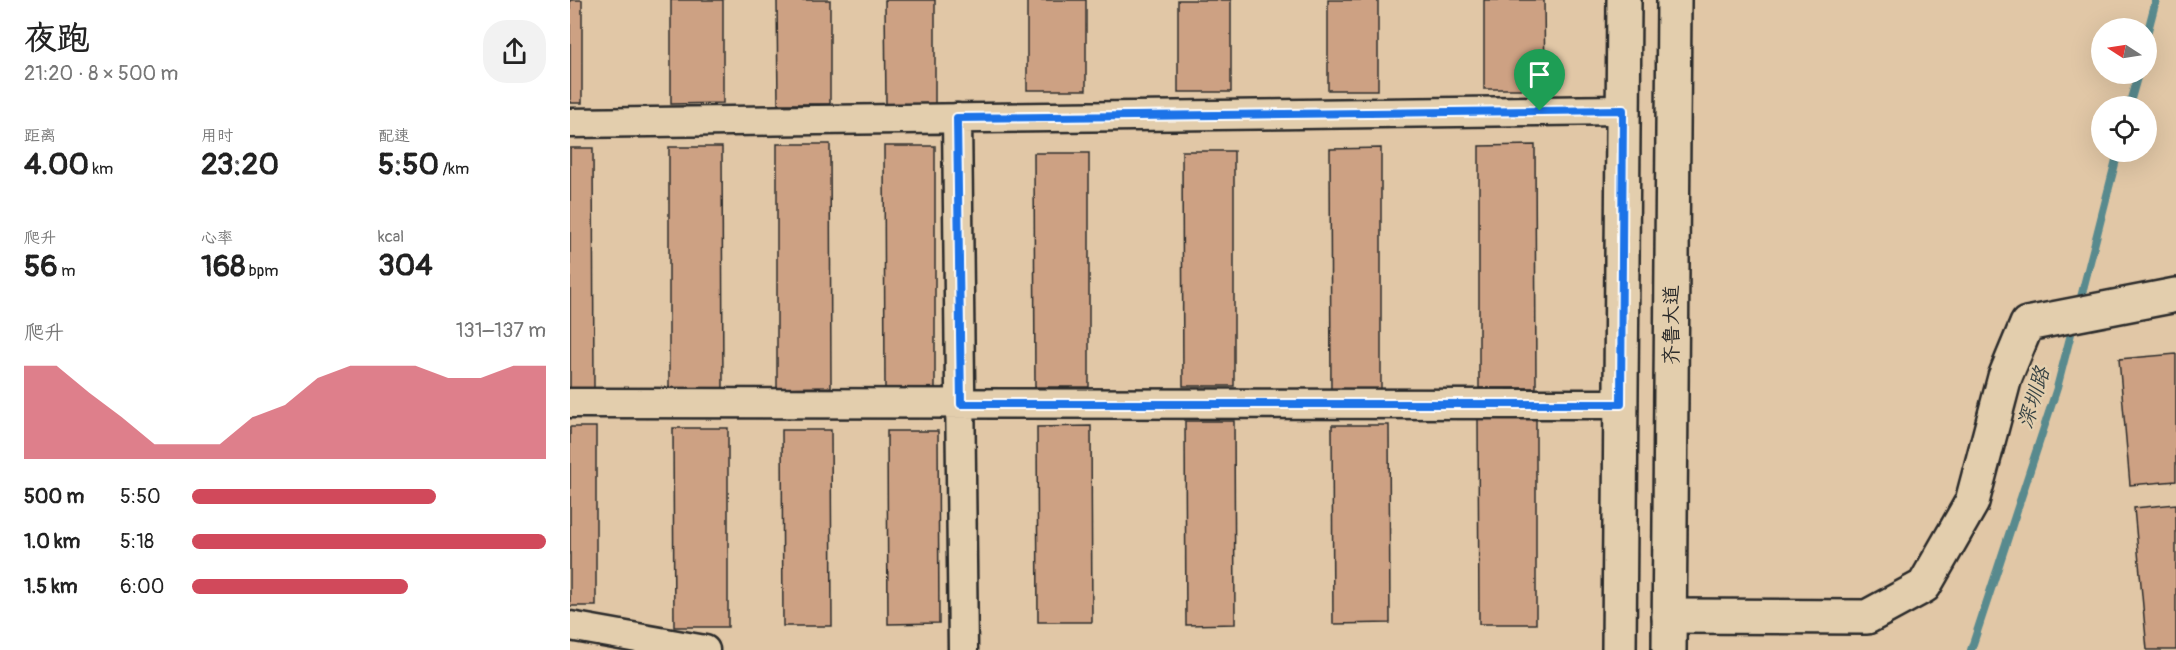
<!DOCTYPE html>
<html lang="zh">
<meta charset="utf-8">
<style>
:root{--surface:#fff;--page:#f2f2f2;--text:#222;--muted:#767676;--accent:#d1495b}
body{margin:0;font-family:Pangolin,"LXGW WenKai TC",sans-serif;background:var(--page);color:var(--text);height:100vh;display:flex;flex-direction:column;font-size:22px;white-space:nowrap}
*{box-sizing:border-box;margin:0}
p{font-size:20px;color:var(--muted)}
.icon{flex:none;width:33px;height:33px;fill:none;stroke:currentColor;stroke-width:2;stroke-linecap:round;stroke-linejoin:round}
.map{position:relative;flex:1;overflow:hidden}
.side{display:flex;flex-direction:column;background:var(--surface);width:570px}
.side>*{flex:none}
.needle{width:39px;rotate:282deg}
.buttons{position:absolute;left:1521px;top:18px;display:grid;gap:12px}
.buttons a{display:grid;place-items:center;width:66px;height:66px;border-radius:50%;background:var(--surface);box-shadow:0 6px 24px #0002;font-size:30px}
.pin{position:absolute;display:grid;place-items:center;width:51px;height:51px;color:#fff;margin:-62px -26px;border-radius:50% 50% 50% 0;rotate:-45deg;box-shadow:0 0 6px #0007}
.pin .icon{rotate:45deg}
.round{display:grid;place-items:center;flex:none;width:63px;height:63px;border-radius:24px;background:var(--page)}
.headline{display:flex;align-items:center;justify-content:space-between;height:102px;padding:0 24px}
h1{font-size:33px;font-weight:800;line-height:45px}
.figures{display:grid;grid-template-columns:repeat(3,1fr);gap:9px;height:102px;padding:6px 24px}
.figures div{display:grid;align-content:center}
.figures b{font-size:30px;font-weight:800}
.figures small{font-size:16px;font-weight:400}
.figures p{font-size:16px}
.chart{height:168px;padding:12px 24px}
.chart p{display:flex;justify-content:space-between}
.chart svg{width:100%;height:108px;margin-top:6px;fill:var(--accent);opacity:.7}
ul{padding:0 24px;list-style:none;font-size:20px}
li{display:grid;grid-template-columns:96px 72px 1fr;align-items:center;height:45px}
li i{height:15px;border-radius:8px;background:var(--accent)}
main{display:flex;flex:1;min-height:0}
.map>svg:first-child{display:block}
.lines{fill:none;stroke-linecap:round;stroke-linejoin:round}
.stream{stroke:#598a8e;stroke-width:8}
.building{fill:#cda183;stroke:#2b2b2b;stroke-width:1.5}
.street-casing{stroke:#2b2b2b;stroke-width:33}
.secondary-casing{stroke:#2b2b2b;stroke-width:38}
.primary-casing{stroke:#2b2b2b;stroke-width:38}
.street{stroke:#e3cead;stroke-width:28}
.secondary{stroke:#e3cead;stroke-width:33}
.primary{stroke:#e3cead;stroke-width:33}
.route-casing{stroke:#fff;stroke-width:12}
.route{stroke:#1a73e8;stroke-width:8}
.labels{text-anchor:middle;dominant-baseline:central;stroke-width:5;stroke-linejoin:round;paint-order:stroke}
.street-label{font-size:20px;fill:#2b2b2b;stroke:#e3cead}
.water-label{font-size:21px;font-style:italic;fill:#374344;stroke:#e3cead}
</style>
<main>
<section class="side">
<div class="headline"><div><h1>夜跑</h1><p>21:20 · 8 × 500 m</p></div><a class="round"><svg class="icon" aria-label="share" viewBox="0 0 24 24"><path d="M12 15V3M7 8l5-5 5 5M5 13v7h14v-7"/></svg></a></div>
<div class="figures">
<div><p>距离</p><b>4.00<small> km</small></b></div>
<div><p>用时</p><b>23:20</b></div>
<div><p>配速</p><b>5:50<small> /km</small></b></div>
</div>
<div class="figures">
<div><p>爬升</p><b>56<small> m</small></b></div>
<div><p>心率</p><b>168<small> bpm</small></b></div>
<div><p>kcal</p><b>304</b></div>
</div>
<div class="chart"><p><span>爬升</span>131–137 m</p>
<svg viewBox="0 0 160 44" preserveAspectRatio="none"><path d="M0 44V6L10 6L20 17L30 27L40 38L50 38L60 38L70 27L80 22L90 11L100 6L110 6L120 6L130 11L140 11L150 6L160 6V44z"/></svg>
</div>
<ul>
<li><b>500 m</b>5:50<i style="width:69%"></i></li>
<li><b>1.0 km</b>5:18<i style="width:100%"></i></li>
<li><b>1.5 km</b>6:00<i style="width:61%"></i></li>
</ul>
</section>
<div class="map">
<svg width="1606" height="650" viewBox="0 0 1606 650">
<rect width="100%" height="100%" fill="#e1c7a6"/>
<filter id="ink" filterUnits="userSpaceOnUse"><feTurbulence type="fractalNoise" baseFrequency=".0167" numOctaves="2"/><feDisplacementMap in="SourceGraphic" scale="12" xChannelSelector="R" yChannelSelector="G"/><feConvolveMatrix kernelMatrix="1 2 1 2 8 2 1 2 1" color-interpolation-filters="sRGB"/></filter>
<g filter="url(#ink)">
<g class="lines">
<path class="stream" d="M1576,38L1586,0
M1559,106L1568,74
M1509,305L1548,152
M1401,650L1487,388L1504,322"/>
</g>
<path class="building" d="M0,0H12V103H0Z
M101,0H153V103L101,104Z
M207,0H260V104H208Z
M315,0H365V104H316Z
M457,0H516V90H457Z
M608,0H661V92H608Z
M758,0H808V90H758Z
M914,0H974L975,89H914Z
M207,144H260L261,387L207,388Z
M965,145L966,388H909V146Z
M314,146H365V388H315Z
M99,147H152L153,389L99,390Z
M0,148H23L24,390H0Z
M811,148V392H761L760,149Z
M612,151H664V386H613Z
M464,153H519V387H465Z
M1606,354V481L1560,485L1549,359Z
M908,418H966V624H909Z
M615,421H664L665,624L616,625Z
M762,425H819L820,623L763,624Z
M521,426L522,622H468L467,427Z
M0,427H26V606H0Z
M103,428H158V627H104Z
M212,430H261L262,626H213Z
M317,431H368L369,623L318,624Z
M1606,504V650H1577L1564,508Z"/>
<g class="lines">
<defs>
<path id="street" d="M387,118L393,650
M0,123L1053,110
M0,403L1051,404
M0,626L135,650"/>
<path id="secondary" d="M1099,616L1297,617L1354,586L1402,502L1435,377L1457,324L1606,295"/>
<path id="primary" d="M1049,650L1054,0
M1099,650L1104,0"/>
</defs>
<use href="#street" class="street-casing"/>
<use href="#secondary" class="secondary-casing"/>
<use href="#primary" class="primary-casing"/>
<use href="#street" class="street"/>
<use href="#secondary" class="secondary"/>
<use href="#primary" class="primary"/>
</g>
</g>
<g class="lines" filter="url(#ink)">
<defs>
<path id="route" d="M1053,110L1051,404H391L387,118Z"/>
</defs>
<use href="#route" class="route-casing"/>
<use href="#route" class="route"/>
</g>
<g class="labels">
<g class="street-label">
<text transform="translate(1101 325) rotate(-90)">齐鲁大道</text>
</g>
<g class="water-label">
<text transform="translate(1464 398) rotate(-73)">深圳路</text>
</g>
</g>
</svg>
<div class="buttons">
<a><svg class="needle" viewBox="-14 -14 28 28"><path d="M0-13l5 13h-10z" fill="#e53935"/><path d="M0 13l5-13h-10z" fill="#767676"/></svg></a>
<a><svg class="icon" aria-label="locate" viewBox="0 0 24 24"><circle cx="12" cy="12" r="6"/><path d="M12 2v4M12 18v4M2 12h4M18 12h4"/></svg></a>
</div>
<div class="pin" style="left:970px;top:111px;background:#1e9e55"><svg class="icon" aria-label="arrive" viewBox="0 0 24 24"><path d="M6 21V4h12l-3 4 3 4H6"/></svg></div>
</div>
</main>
